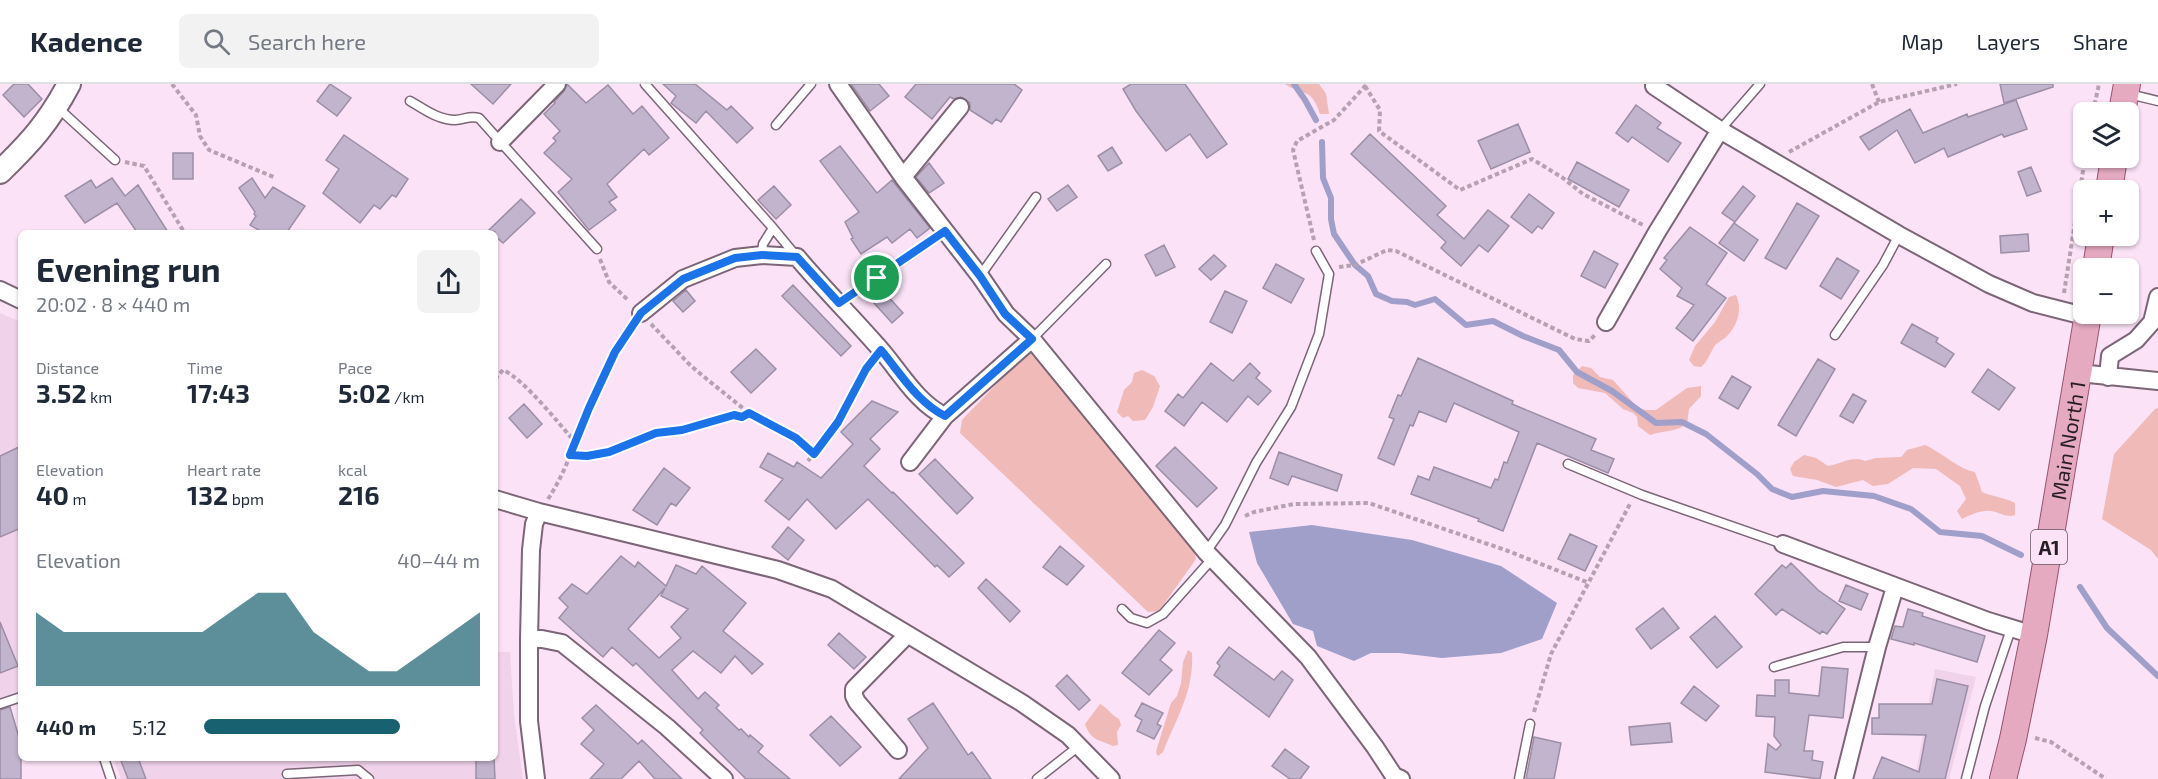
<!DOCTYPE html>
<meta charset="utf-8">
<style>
:root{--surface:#fff;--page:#f2f2f3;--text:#1f2937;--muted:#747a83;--line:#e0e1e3;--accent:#186170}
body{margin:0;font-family:"Exo 2",sans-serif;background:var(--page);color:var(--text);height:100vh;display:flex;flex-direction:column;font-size:22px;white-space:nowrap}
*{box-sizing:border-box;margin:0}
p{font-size:20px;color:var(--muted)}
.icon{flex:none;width:33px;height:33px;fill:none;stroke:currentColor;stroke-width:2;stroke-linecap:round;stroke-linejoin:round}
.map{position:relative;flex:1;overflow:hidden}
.drawer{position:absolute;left:18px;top:146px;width:480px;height:531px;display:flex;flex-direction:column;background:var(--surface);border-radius:9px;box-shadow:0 2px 4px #0004}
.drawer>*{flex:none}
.tools{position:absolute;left:2073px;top:18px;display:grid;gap:12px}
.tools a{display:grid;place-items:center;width:66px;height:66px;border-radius:9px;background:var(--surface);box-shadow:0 2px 4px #0004;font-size:30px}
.pin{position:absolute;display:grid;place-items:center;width:51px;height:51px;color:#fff;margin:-26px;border:3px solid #fff;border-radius:50%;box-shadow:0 2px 6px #0007}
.round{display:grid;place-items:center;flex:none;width:63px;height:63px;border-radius:9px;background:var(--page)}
.headline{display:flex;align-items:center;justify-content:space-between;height:102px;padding:0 18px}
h1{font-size:33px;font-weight:700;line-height:45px}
.figures{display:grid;grid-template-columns:repeat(3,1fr);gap:9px;height:102px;padding:6px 18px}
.figures div{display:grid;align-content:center}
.figures b{font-size:26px;font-weight:700}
.figures small{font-size:16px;font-weight:400}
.figures p{font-size:16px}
.chart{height:168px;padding:12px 18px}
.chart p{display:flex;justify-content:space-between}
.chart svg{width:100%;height:108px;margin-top:6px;fill:var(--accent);opacity:.7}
ul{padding:0 18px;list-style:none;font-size:20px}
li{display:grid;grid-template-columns:96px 72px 1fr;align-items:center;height:45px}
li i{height:15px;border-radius:8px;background:var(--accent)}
header{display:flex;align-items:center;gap:36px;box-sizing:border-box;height:84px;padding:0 30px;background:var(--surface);border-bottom:2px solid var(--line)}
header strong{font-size:28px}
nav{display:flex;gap:33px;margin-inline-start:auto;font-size:21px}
.search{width:420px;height:54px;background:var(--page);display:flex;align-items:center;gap:15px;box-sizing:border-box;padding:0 21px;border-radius:9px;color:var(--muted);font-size:22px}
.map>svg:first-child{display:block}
.built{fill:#f1d2eb}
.green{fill:#efbab8}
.water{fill:#a09fca}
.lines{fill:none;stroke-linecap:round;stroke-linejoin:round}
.stream{stroke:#a09fca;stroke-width:6}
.building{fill:#c2b4cd;stroke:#9b8ea6;stroke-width:1.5;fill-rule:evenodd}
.lane-casing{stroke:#7b6576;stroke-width:11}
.street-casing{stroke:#7b6576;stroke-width:20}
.secondary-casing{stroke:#7b6576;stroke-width:26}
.primary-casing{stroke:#97536e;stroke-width:28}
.path{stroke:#b5a1b1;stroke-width:4;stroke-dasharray:4.5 3;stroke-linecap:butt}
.lane{stroke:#fff;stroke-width:8}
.street{stroke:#fff;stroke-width:16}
.secondary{stroke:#fff;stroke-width:22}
.primary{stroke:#e5a9c0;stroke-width:26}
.route-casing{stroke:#fff;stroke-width:12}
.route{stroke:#1a73e8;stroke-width:8}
.labels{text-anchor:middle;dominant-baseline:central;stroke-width:6;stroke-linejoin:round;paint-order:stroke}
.shield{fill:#fbe2f6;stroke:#675964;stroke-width:1.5}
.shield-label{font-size:20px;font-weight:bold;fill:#271e25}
.street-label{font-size:21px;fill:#271e25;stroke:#fbe2f6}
</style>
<header>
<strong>Kadence</strong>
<div class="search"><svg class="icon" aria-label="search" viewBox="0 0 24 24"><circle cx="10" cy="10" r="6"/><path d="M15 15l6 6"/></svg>Search here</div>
<nav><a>Map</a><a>Layers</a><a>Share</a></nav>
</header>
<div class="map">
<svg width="2158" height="695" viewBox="0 0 2158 695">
<rect width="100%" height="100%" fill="#fbe2f6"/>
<path class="built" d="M0,229L21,238V609L0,616Z
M495,568H510L514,631L523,695H121L113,674H495Z
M1935,585L1976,593L1949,695H1935L1916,689Z"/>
<path class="green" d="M1285,0H1319L1326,10L1329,30H1320C1311,3 1305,13 1285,0Z
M1736,211C1743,226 1737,243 1725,254C1721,257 1716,259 1714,263C1709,271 1708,277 1701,283L1694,282L1689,276L1695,262L1715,238L1729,213Z
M1027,268L1032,270L1193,462L1196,475L1159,527L1148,528L960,349L962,336Z
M1582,282L1591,284L1600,293L1613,296L1638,324L1646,326H1656L1687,304L1701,302V312L1689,325L1687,340C1673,349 1665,346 1650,351L1638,342L1637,333L1633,329L1623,325L1605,309L1578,304L1573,299V291Z
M1142,286L1154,292L1160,302L1153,323L1145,336L1133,337L1128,332L1123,334L1117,328L1124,306L1132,298L1134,289Z
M2158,324V475L2151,466L2102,435L2114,370L2155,325Z
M1925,361C1943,369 1958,385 1975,388L1982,408C1993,413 2004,413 2015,419V431C2006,434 1999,428 1991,427C1980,426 1971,431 1962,435L1957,427L1966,415L1960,402L1936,385L1913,384L1888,400L1873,402L1863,396L1836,403L1817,396L1793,392L1790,385L1794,378L1804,371L1816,374L1828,382C1841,380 1852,371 1865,377L1876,374L1901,373L1907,366Z
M1188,566L1192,569C1194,607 1177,633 1163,668L1158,672L1156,669L1157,664L1171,619L1177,612L1181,599L1183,578Z
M1100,620C1108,624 1111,631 1119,635L1121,641L1117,648L1118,661L1113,662C1098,655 1091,657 1085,640Z"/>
<path class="water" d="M1312,441L1412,456L1501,482L1557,519L1542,555L1501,569L1442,574L1399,569H1371L1354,577L1317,562L1313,547L1293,540L1257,479L1249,448Z"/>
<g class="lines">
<path class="stream" d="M1294,0L1305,16L1316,36
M1322,58L1323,94L1331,114V135L1334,150L1355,181L1368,192L1376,210L1392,217L1407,218L1415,221L1435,215L1466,241L1493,237L1523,252L1559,266L1577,288L1612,307L1656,339L1682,338L1706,350L1757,390L1772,405L1792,413L1823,407L1874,412L1911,425L1940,448L1982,452L2021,471
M2080,503L2107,544L2158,592"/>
</g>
<path class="building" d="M14,0H28L42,15L24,33L3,11Z
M330,0L351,14L337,32L317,17Z
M471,0H511L493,20Z
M567,0L586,19L608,1L633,30L642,22L669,54L649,71L644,65L607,100L617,113L609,118L616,126L589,146L558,108L572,95L544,69L556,57L553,54L560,47L544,30L555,19L554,18L564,7Z
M663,0H695L727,26L731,22L753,44L737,59L706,27L696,39L671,19L676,12Z
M851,0H879L889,12L870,27Z
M916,0H1014L1022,6L1001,38L996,35L992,40L970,26V19L961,13L954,15L950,13L932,35L905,13Z
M1131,0H1185L1227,60L1207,74L1190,50L1166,67L1136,27L1123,5Z
M2000,0H2053V3L2004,19Z
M2016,16L2027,45L2004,53L2002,50L1948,73L1944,64L1915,79L1897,46L1869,66L1860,53L1910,25L1923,49L1967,30L1968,33Z
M1636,21L1661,39L1657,44L1681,59L1668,78L1632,53L1628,58L1616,49Z
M1518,40L1530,68L1491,85L1478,57Z
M1370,50L1446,122L1437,131L1464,155L1488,126L1509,142L1488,168L1479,161L1461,182L1441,164L1446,158L1351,70Z
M344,51L408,95L396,113L392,111L380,125L374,121L360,139L323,109L339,85L326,76Z
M840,62L877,109L892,96L930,144L917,154L910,145L892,159L887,153L861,170L851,155L853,154L845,138L859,128L820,77Z
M1112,63L1122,79L1108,87L1098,72Z
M173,69H193V95H173Z
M1577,78L1629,106L1619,123L1568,95Z
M929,79L944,99L929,109L916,93Z
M2031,83L2041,107L2027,112L2018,88Z
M112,94L125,112L138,101L168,148H137L117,119L85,139L65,112L91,96L96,104Z
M252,94L265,114L273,103L305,122L287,148H262L250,141L256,132L254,130L255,128L239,104Z
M1068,101L1077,113L1057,127L1048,115Z
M774,102L791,121L776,135L758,116Z
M1743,102L1755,112L1735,138L1722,129Z
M1529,110L1554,129L1542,145L1538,142L1532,149L1511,133Z
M521,115L535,129L503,159L495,152V148L489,146Z
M1797,119L1819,132L1786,185L1765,174Z
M1734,139L1758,156L1744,177L1719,159Z
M1690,143L1727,169L1706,200L1726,214L1693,257L1676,244L1694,221L1677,212L1682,204L1660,185L1667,176L1664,174Z
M2028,150L2029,167L2001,169L2000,152Z
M1164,161L1175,183L1156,192L1145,171Z
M1594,167L1618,180L1605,204L1581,192Z
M1214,171L1226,182L1211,196L1199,185Z
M1837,174L1859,187L1841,215L1820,202Z
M1276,180L1304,195L1291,219L1263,204Z
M793,201L851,262L841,272L782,212Z
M686,206L695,217L683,228L673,217Z
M1225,207L1247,217L1232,249L1210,238Z
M885,209L903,229L892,239L874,219Z
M1912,240L1938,254L1936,258L1954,270L1945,283L1901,259Z
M756,265L776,285L751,309L731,288Z
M1418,274L1513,317L1512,320L1596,355L1591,366L1614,375L1608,389L1537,359L1503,447L1478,437L1479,435L1411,410L1418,392L1429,396L1434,383L1491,404L1495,395L1498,396L1504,378L1507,379L1519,348L1454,319L1446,338L1419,327L1413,342L1410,341L1394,381L1378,374L1394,335L1389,333L1398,311L1401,312Z
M1818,275L1835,285L1796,352L1778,341Z
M1211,279L1233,297L1250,279L1260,289L1256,294L1271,307L1258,321L1248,312L1227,338L1202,318L1184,342L1165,327L1178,310L1183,314Z
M1988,285L2015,304L1999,326L1972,308Z
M1732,292L1751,303L1738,325L1719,314Z
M1853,310L1866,317L1853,339L1840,332Z
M872,317L898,328L870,355L880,365L864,382L892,409L893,408L964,479L949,493L937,481L935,483L868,415L836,445L807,415L789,436L765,417L783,395L760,383L768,369L794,383L797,378L821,394L853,360L841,348Z
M524,320L542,340L527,354L509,334Z
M21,362V444L0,453V372Z
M1175,363L1217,404L1197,423L1156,382Z
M1279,368L1342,391L1337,407L1292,392L1288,401L1270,394Z
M935,375L973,414L957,430L919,390Z
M664,384L690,404L676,422L671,419L657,441L633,426Z
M788,443L804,456L788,476L772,463Z
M1570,450L1597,462L1585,487L1558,475Z
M1060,462L1084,482L1067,501L1043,483Z
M621,472L635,483L638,478L666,502L676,481L696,490L702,482L746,519L723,547L763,580L752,590L735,572L721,589L693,567L672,586L698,615L705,608L719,621L716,624L739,646L741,645L749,653L750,651L763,662L758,668L790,695H746L700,649L703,646L636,579L633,582L612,563L603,573L559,534L568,523L559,514L572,500L587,510ZM665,504L661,512L688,525L671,543L681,554L659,574L628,545Z
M1791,479L1818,506L1845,525L1827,550L1822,547L1820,550L1782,525L1776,531L1755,510L1782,481L1786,484Z
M986,495L1020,527L1010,538L978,504Z
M1846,501L1868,510L1861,526L1839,517Z
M1663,524L1679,544L1651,565L1636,545Z
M1908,525L1923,529L1922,532L1985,552L1977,578L1914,559V561L1891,555L1895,542L1903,543Z
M1715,532L1742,563L1717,584L1690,553Z
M0,538L18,582L0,589Z
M1159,546L1175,559L1160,576L1172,586L1149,611L1122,589Z
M839,549L866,573L854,585L828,561Z
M1229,563L1274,596L1282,587L1293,596L1269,633L1214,591L1220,582L1217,579Z
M1822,583L1848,585L1843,634L1809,631L1804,667H1813L1812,676L1823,678L1820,695L1765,688L1768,660L1776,666L1781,661L1774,652L1775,633L1756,632L1757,611L1775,612V596H1789V609L1819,612Z
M1067,591L1090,616L1079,626L1056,602Z
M1937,595L1968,602L1945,695H1873L1882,673L1919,688L1926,651L1872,650V634H1879V620H1932Z
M1694,602L1719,622L1706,637L1681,619Z
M933,619L968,671L972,668L991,695H899L928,664L908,635Z
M1142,619L1163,629L1157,640L1161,642L1154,655L1137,647L1142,636L1135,632Z
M596,621L638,660L642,656L682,695H655L639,677L621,695H590L604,680L581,660L594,646L582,634Z
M10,623L21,660V695H0V626Z
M831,632L861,663L840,682L810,651Z
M1670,639L1672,658L1631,661L1629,643Z
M1534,653L1561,659L1554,695H1526Z
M1285,665L1309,683L1300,695H1290L1272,682Z
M120,674H138L146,695H128Z
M476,674H494L495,695H476Z"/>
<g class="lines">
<defs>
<path id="lane" d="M645,0L773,144L797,173
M2129,10L2158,17
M410,17C424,25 438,36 455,36C464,36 469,31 479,34L597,165
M57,23L115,76
M776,41L811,0
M1720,46L1760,0
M762,171L763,160L773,144
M980,192L1036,113
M877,194L945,147
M1835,251L1883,181L1899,151
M1032,255L1106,180
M1568,380L1642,411L1783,460
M1206,468L1225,441L1256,379L1291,323L1319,250L1329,190L1316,167
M1122,525L1131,534L1147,539L1163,530L1212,475
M1774,583L1843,563H1877
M0,620L21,613
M104,674L111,695
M287,690L358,686L369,695
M1037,695L1079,662
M1519,695L1530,640
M1966,695L1985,622L2011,545"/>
<path id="street" d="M838,0L903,93L980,192L1006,230L1032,255L1206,468L1308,573L1375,663L1394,692L1401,695
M1654,2L1720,46L1899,151L1989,200L2033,219L2088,233
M500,58L557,0
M903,93L960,23
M0,206L21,216
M641,229L683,195L735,174L762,171L797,173C824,205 854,235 881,266C900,288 918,320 945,332
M1606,238L1657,148L1720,46
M2079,289L2158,297
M2108,293L2110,272L2136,256L2152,238L2158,213
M910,378L945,332L1032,255
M495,415L539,428L778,486L832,505L1022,619L1068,651L1111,695
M1783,460L1988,537L2034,551
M529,555H542L562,559L667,643L724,695
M898,666L857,618L854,612V605L907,551
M536,695L529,637V555L531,466L534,440L539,428
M1844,695L1877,563L1895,503"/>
<path id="secondary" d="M0,88C30,59 49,38 69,0"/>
<g id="primary">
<path d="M2122,28L2127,0"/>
<path d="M2109,106L2114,74"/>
<path d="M2096,184L2101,152"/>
<path id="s1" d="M2003,695L2013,655L2034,551L2088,230"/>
</g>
</defs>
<use href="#lane" class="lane-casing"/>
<use href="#street" class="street-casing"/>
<use href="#secondary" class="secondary-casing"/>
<use href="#primary" class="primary-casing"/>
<path class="path" d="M172,0L196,31L200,52L209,66L276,94
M1872,0L1879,18
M1365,2L1380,26L1379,47L1460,106L1532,75L1563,94L1583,110L1643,141
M2093,28L2099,0
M1789,68L1879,18L1957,0
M125,78L144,82L184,148
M1314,156L1293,66L1297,57L1334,36L1367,0
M600,175L609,198L629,217
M1339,183L1355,181L1387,166L1396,167L1575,255L1589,257L1596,250
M2064,209L2085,74
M852,210L868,199
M651,240L691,282L714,301L749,329L796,354L814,370
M495,295L503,286C524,295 559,340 576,359
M570,371L587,372L609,368L656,349L682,346L734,331L742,333L749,329
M808,377L838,338L846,321L871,278
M548,415C566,388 576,355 588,325C600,295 615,268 632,241
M1245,432L1254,428L1294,420L1369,419L1508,467L1589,499
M1534,628L1551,570L1631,418
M2035,654L2051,658L2106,695"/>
<use href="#lane" class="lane"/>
<use href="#street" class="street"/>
<use href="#secondary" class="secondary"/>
<use href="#primary" class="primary"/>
</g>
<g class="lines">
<defs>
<path id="route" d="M945,147L980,192L1005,230L1032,255L945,332C918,319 900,289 881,266L866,285L838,338L814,370L796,354L749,329L742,333L734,331L682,346L656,349L609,368L587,372L570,371L589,324L615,268L641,229L683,195L735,174L762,171L797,173L839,219Z"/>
</defs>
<use href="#route" class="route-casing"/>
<use href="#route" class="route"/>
</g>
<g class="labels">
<rect class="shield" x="2031" y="446" width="36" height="34" rx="4.5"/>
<g class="shield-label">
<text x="2049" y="463">A1</text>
</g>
<g class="street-label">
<text stroke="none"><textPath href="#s1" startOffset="345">Main North 1</textPath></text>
</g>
</g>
</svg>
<div class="tools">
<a><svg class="icon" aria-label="layers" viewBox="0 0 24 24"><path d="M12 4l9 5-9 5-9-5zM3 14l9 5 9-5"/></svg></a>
<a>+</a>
<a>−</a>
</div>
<div class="pin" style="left:877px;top:194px;background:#1e9e55"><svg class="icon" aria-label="arrive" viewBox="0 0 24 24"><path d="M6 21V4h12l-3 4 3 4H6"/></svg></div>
<section class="drawer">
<div class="headline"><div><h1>Evening run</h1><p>20:02 · 8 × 440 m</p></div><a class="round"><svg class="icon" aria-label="share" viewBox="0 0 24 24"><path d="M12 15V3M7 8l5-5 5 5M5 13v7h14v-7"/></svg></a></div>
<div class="figures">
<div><p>Distance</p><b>3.52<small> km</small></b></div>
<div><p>Time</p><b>17:43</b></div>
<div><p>Pace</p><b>5:02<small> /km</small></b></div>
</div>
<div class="figures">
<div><p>Elevation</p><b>40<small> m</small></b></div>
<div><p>Heart rate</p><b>132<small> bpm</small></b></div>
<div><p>kcal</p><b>216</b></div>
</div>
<div class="chart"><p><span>Elevation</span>40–44 m</p>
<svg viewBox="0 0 160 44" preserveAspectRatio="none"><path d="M0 44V14L10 22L20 22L30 22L40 22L50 22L60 22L70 14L80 6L90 6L100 22L110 30L120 38L130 38L140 30L150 22L160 14V44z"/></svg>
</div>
<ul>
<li><b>440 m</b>5:12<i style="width:71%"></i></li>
</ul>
</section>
</div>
